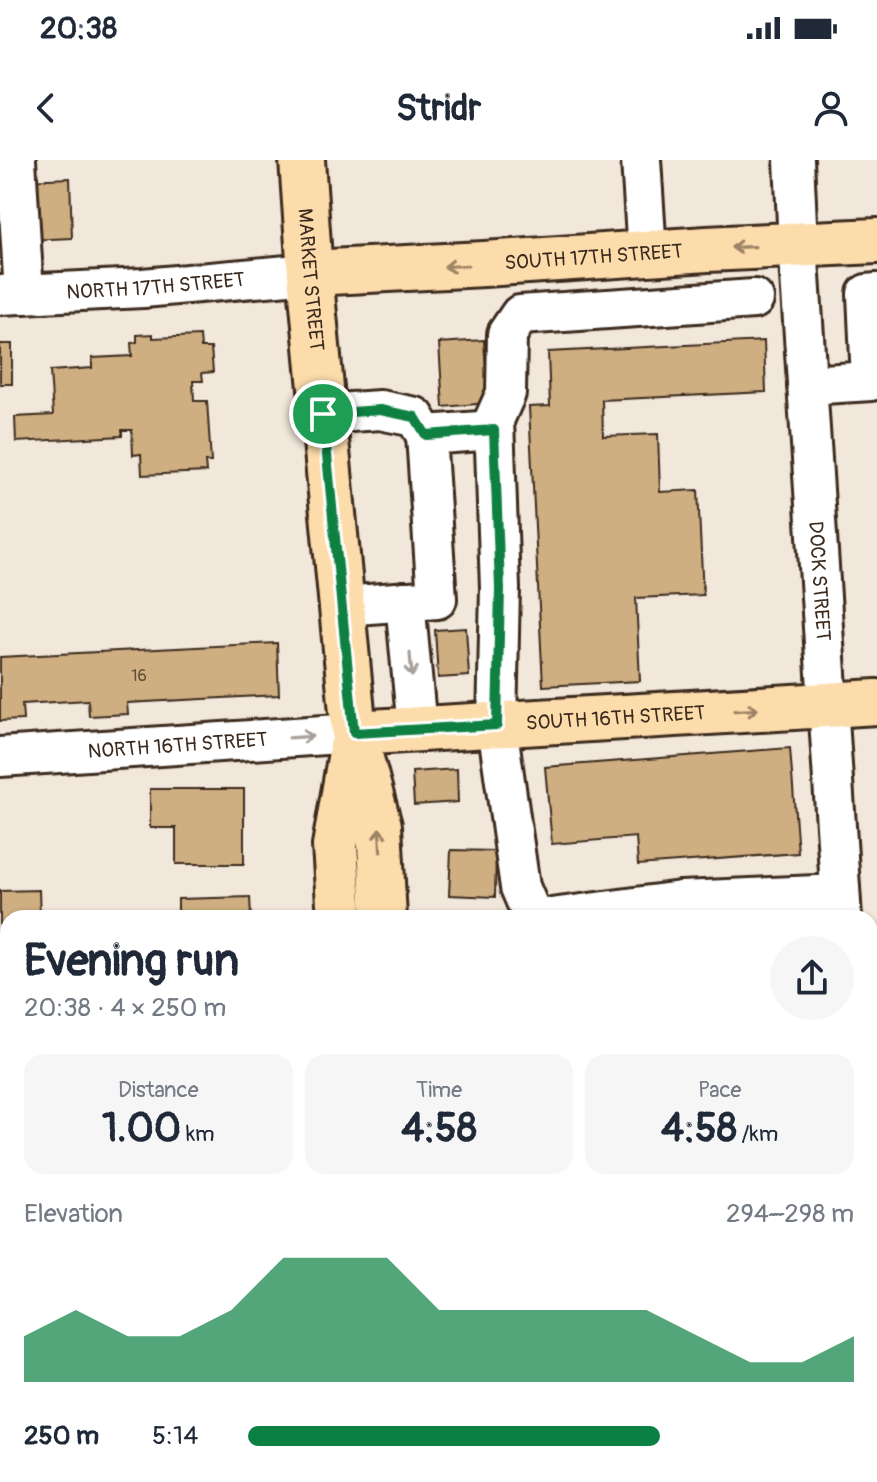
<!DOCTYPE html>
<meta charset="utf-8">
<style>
:root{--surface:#fff;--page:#f6f6f7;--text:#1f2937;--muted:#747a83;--accent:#0b8043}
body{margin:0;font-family:Pangolin,sans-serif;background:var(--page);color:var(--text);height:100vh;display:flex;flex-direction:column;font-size:30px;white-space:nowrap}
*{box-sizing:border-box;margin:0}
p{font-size:26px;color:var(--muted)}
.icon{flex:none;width:44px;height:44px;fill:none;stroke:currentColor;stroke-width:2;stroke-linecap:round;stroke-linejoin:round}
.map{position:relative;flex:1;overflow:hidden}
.panel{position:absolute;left:0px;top:750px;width:878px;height:572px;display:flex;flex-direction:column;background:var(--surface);border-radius:24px 24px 0 0;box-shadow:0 2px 6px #0004}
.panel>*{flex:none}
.pin{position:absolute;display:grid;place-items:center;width:68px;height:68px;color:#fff;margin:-34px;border:4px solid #fff;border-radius:50%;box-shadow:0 2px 8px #0007}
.round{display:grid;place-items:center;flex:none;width:84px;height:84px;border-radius:42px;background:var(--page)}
.headline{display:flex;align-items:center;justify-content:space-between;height:136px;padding:0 24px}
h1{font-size:44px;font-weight:800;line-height:60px}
.stats{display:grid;grid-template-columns:repeat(3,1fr);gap:12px;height:136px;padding:8px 24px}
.stats div{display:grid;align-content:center;border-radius:20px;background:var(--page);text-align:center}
.stats b{font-size:40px;font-weight:800}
.stats small{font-size:22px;font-weight:400}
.stats p{font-size:22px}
.chart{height:224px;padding:16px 24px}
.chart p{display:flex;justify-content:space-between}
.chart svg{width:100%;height:144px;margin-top:8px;fill:var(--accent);opacity:.7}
ul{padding:0 24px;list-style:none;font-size:26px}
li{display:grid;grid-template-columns:128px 96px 1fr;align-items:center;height:60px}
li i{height:20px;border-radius:10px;background:var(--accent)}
.status{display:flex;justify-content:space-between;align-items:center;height:56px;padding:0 40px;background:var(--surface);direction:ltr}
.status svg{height:22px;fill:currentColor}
header{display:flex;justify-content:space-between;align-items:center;height:104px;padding:0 24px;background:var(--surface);font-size:36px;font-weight:800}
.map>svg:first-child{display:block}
.building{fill:#cfaf82;stroke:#3b2a1e;stroke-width:2}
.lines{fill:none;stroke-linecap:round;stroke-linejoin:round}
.minor-casing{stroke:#3b2a1e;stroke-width:44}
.major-casing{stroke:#3b2a1e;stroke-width:50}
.minor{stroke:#fff;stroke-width:38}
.major{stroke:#fddcac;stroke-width:44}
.oneway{stroke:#9c8365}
.oneway2{stroke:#a79f9a}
.route-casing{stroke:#fff;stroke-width:16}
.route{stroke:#0b8043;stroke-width:10}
.labels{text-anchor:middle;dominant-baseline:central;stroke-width:6;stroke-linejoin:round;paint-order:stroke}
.number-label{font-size:16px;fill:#604b37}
.street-label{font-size:20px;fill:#3b2a1e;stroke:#fff}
</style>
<div class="status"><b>20:38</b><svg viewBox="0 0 49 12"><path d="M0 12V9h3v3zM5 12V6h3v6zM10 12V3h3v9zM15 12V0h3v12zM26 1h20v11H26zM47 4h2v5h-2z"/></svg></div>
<header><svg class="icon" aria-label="back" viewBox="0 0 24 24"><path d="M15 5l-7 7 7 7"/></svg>Stridr<svg class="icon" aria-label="person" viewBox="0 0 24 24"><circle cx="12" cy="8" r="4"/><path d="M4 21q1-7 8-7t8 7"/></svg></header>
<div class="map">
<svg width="877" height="1322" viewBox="0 0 877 1322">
<rect width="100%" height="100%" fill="#f1e7da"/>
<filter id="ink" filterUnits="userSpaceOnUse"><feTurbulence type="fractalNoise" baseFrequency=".0125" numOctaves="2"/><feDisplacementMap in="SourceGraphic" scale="16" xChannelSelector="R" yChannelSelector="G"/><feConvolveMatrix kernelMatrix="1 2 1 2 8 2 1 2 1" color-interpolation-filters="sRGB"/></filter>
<g filter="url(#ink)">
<path class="building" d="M70,18L72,78L28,80L26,20Z
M153,174V178L200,176L201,188H211L213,212L202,213L203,221H193L194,241H207L211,302H205L206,312L142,315L141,294L133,295L132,270H122V276L16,282L15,257L53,255L50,211L92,208V198L132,196L131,183L137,182V175Z
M484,180L488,243L443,247L439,183Z
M764,181L766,232L602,240L603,276L658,274L660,332L698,330L703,435L636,438L640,521L543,526L529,247L550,246L548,192Z
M0,184H12V224H0Z
M466,468L469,516L438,518L435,470Z
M277,483L279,535L127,543L128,554L89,556L88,540L22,544L23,560L0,561V497Z
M790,588L798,693L638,705L636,677L552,684L545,607Z
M457,609L458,642L414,645L412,612Z
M150,629H244V704H176V668H150Z
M451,690L496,691L495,737L449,735Z
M39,730L40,758H8V789L0,790V731Z
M250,737L251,758H178V739Z
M0,819H8V860L0,861Z
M0,890H8V993H0Z
M0,1129H8V1166H0Z"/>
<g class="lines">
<defs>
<g id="minor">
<path d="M16,0L24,134"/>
<path d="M641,0L647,93"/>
<path id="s1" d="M794,0L798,85L842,758"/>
<path id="s2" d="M0,135L143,128L310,113"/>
<path d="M807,225L871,221L867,134L877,133"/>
<path d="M323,254L380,250L415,257L426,275L494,270"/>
<path d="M405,441L417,569"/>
<path d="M342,446L437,439L426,275"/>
<path id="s3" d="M0,597L354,573"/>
<path d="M681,741L840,734"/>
<path d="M546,758L531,753L520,727L497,565L500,428L494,260L506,233L507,174L520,155L754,139"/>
<path d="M551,758L681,741L683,758"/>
<path d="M870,1007H877"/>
<path d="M0,1061H8"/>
<path d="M870,1196L877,1309"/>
</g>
<g id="major">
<path id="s4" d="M302,0L310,113L354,573L379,666L384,758"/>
<path id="s5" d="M310,113L484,104L707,89L877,81"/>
<path id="s6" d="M354,573L877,542"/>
<path d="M340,758L335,686L352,587"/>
<path d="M375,1314V1322"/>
<path d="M417,1314L418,1322"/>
</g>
</defs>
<use href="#minor" class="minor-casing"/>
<use href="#major" class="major-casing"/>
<use href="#minor" class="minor"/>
<use href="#major" class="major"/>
</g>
<defs><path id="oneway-shaft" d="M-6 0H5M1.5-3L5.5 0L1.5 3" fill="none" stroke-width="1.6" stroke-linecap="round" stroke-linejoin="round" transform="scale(2)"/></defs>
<g class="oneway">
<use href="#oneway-shaft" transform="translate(743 87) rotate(178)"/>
<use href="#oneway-shaft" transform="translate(456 106) rotate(177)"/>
<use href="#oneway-shaft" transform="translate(746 550) rotate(-3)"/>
<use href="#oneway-shaft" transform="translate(380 680) rotate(-93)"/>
</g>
<g class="oneway2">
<use href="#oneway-shaft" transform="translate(411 505) rotate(85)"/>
<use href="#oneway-shaft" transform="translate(301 577) rotate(-4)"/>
</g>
</g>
<g class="lines" filter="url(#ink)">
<defs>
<path id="route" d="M380,250L415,257L426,275L494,270L500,428L497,565L354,573L323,254Z"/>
</defs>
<use href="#route" class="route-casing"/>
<use href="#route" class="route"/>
</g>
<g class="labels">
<g class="number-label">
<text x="139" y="516">16</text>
</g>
<g class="street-label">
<text stroke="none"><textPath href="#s5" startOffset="284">SOUTH 17TH STREET</textPath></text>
<text stroke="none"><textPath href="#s4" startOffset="120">MARKET STREET</textPath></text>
<text stroke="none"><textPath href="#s2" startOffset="156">NORTH 17TH STREET</textPath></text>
<text stroke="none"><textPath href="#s1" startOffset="422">DOCK STREET</textPath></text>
<text stroke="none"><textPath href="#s6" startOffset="262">SOUTH 16TH STREET</textPath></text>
<text stroke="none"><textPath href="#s3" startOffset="178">NORTH 16TH STREET</textPath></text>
</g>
</g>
</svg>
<div class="pin" style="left:323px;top:254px;background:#1e9e55"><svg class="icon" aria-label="arrive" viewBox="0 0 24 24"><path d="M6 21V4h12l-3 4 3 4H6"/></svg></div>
<section class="panel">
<div class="headline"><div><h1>Evening run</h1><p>20:38 · 4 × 250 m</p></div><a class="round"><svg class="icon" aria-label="share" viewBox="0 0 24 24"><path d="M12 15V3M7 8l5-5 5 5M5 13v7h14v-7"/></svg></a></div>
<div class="stats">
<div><p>Distance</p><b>1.00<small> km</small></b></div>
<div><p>Time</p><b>4:58</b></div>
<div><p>Pace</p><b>4:58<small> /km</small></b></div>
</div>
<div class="chart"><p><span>Elevation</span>294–298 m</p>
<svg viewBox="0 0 160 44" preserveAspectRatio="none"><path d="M0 44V30L10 22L20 30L30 30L40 22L50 6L60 6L70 6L80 22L90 22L100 22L110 22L120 22L130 30L140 38L150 38L160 30V44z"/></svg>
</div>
<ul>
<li><b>250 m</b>5:14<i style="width:68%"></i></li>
</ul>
</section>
</div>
